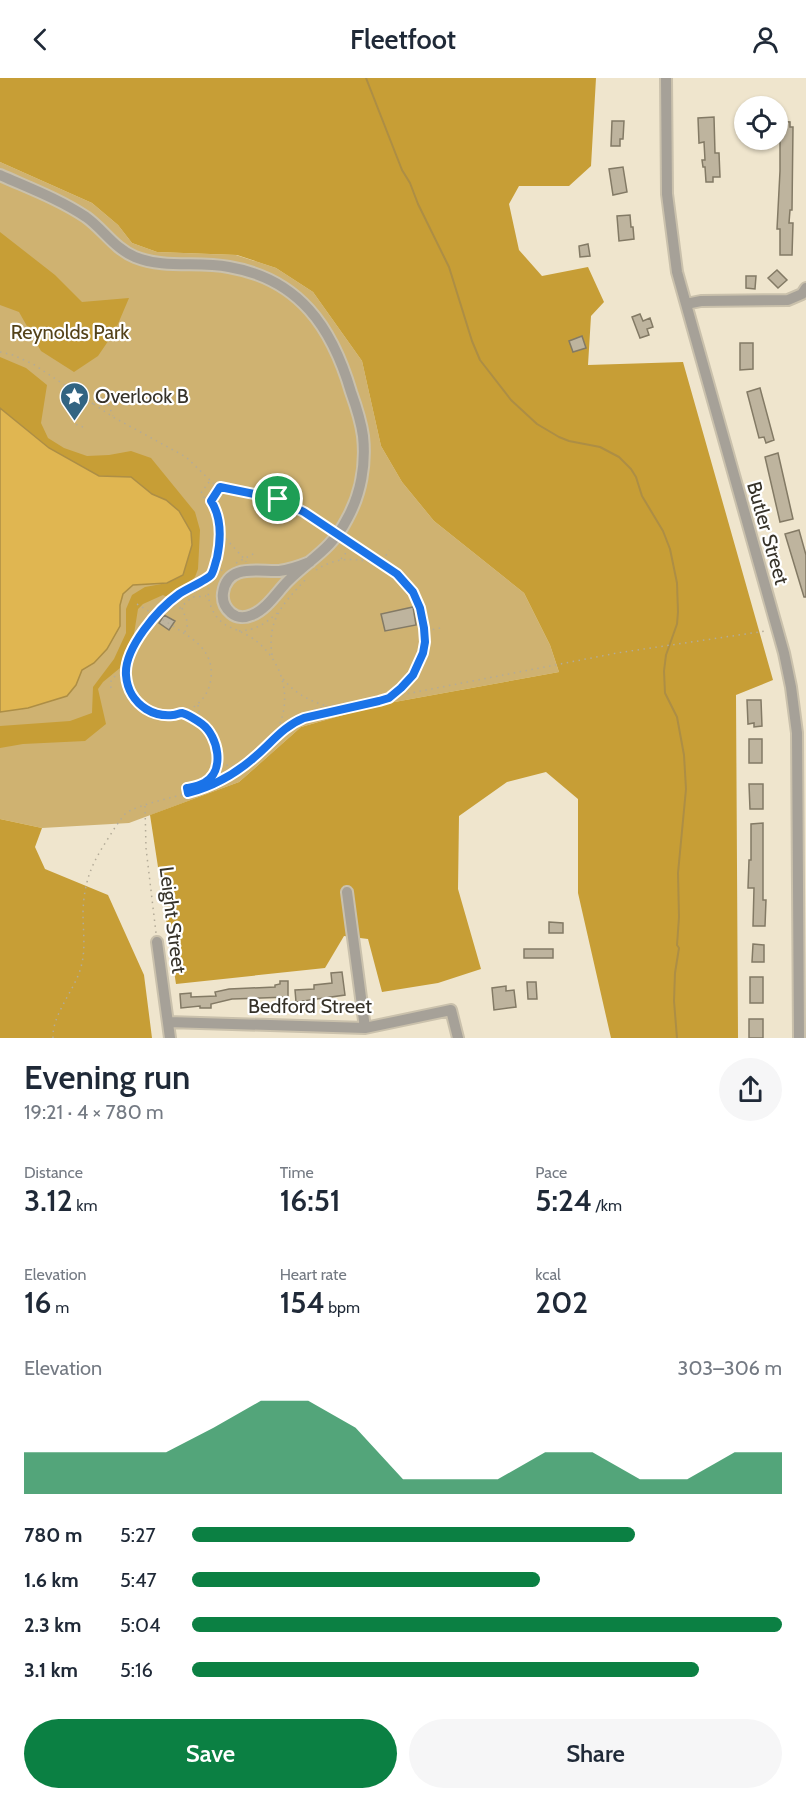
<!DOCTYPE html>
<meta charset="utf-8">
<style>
:root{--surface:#fff;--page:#f6f6f7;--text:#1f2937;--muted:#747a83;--accent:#0b8043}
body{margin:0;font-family:Cabin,sans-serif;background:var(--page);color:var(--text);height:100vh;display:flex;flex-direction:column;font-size:22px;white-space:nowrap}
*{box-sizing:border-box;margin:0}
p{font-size:20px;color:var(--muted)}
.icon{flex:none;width:33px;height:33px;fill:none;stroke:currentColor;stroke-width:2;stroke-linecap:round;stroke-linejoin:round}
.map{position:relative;height:960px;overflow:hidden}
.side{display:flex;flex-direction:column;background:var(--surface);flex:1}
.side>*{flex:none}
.buttons{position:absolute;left:734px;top:18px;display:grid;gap:12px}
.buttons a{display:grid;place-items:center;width:54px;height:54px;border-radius:50%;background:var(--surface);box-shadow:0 2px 4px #0004;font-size:30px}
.pin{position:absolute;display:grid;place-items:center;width:51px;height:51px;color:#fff;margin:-26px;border:3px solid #fff;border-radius:50%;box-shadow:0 2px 6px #0007}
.round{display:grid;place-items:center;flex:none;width:63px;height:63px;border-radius:32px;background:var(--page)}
.headline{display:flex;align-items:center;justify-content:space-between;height:102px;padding:0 24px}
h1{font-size:33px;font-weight:600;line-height:45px}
.figures{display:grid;grid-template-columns:repeat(3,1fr);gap:9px;height:102px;padding:6px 24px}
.figures div{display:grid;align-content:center}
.figures b{font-size:30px;font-weight:600}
.figures small{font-size:16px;font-weight:400}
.figures p{font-size:16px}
.chart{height:168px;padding:12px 24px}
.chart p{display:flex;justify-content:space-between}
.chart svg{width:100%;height:108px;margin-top:6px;fill:var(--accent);opacity:.7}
.action{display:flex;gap:12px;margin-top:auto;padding:12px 24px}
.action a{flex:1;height:69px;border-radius:36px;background:var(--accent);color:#fff;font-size:24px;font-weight:600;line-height:69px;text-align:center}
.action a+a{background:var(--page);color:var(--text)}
ul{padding:0 24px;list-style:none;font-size:20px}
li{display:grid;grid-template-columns:96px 72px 1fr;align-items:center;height:45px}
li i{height:15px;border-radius:8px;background:var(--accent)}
header{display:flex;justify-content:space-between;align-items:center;height:78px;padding:0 24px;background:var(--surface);font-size:27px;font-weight:600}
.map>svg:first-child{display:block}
.green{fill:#cfb271}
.forest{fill:#c79e36}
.water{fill:#e0b651;stroke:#ad8e45;stroke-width:1.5}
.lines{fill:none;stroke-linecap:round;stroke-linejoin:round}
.stream{stroke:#ad8e45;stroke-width:2}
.building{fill:#beb49e;stroke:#837a65;stroke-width:1.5}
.minor-casing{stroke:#cac1ac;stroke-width:14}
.path{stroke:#b3ab98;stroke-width:1.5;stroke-dasharray:1.5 4.5;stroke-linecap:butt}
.minor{stroke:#a6a198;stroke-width:10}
.path-bridge{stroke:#b3ab98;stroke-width:1.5;stroke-dasharray:1.5 4.5;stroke-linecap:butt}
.route-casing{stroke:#fff;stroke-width:12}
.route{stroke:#1a73e8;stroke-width:8}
.labels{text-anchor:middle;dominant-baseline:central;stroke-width:4.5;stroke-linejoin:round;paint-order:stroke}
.park-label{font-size:20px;fill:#544219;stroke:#fff}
.poi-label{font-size:20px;fill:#363229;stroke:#fff;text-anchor:start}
.street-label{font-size:20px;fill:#363229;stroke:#fff}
</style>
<header><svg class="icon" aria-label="back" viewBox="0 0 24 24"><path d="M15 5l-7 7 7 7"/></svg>Fleetfoot<svg class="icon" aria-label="person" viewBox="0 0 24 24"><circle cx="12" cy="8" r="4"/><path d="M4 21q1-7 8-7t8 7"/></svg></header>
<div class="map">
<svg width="806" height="960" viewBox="0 0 806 960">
<rect width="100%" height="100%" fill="#efe5cd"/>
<path class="green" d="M0,84L92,125L118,147L132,165L157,174L236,177L276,190L313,214L362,283L381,368L402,404L434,443L524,515L550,567L559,594L378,627L301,649L239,704L129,745L42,750L0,741Z"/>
<path class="forest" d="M0,0H596L591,88L569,108H519L509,126L519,172L542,198L588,189L604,224L591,238L588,287L683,284L773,602L736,617L738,960H611L578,815V721L546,694L507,704L459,738L458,811L481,891L438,905L382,914L368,861L344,858L325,890L176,906L150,737L239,704L301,649L378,627L559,594L550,567L524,515L434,443L402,404L381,368L362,283L313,214L276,190L237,177L157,174L132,165L118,147L92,125L0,84Z
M0,154L55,197L82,224L129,220L115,253L98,278L74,294L41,273L19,234L0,227Z
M0,279L26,290L47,307L41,345L48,360L64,370L87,378L109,377L131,373L151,380L195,434L200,452L198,491L195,499L187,508L167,519L163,517L143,526L138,531L134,556L125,573L120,590L103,604L98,611L106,646L85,663L23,666L0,670V648L70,643L92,635L93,609L114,581L126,555V531L132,517L145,509L167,505L183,497L166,422L152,416L131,399L99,398L47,369L0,330Z
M0,741L42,750L35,769L45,791L108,817L144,897L152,960H0Z"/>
<path class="water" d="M0,330L49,370L99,398L131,399L152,416L166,422L179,433L191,454L192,467L183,497L167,505L133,507L123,516L120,527V548L107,571L94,585L82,592L76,607L67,618L28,630L0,634Z"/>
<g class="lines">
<path class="stream" d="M366,0L402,92L410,105L418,126L449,189L472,263L480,282L511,322L537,346L559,359L569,363L600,369L619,379L631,391L636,399L642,418L663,453L670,471L677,505L678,534L677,546L666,577L664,593L665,615L677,639L684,677L686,711L678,795L679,839L677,867L679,870L675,895L674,923L677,960"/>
</g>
<path class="building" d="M714,39L715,75H719L720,99H713V104H706L705,89H703L702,82H705L704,64L699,65L698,40Z
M612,43H624L623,61H620V68H611Z
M777,43L790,44V49H793L792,132H790L789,145H793L792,177H780V151H777L780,93V54H777Z
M623,89L627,114L613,117L609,91Z
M630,137L631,149H633L634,161L619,163L617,138Z
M588,166L590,178L580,179L579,168Z
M777,192L787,202L778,210L768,200Z
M746,198H756L755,211L746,210Z
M640,236L643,243L650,240L653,249L647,251L649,257L640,260L632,239Z
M582,258L586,270L573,274L569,263Z
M740,265H753V291L740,292Z
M760,310L774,362L766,365L764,359L759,360L747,314Z
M778,375L793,441L780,444L765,379Z
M799,452L806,477V519H804L785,456Z
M413,529L416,547L385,553L381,536Z
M164,537L175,543L169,552L159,545Z
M747,622H761L762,648L754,649V645L748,646Z
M749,661H762V685H749Z
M749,706H763V731H750Z
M763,745V822H766L765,848H753L754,810H748L749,782H751V746Z
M549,844L563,845V855H549Z
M753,866L764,867V884H752Z
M524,871H553V880H524Z
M342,894L345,917L296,924L295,912L314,911V907L332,905L331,895Z
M750,899H763V925H750Z
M280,903H288V919L232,921L211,926V930H200V928L181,930L180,916L191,915V919L216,918L215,914L229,911L275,909V907L280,906Z
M527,904H536L537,921H528Z
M506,908V913L514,912L516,929L494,932L492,910Z
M749,941H763V960H749Z"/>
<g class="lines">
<defs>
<path id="minor" d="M666,0L667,116L677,194L784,575L791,609L797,655L799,960
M0,97C29,110 59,121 86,139C103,151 115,171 135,179C165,191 197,183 229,189C299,201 332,249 351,314C356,328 361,343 363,358C366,386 361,416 347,441C332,471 310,481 288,503C277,514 267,531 252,537C245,540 237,540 231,535C225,530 222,523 223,515C227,485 259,494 279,493C289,492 300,488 310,484
M686,226L701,223L788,222L802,216L806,210
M347,814L365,950
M157,864L170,960
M168,944L365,950L451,932L458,960"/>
</defs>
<use href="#minor" class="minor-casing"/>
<path class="path" d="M0,274L13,277L33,286L113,339L186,379L214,406L226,411L278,421L304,434L330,451
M92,326L98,319L106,320L113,338
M83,349L75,346L72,338L84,322
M209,404L201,415L206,422H213L220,410
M211,423C215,429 217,436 218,444C219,448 221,453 221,457C221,483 199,507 213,533C222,550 234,549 249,558C280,577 294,616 278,650
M222,456C228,464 242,477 246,484
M341,481L349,471
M236,485L255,475
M380,488L389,472
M316,492C333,481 349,479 369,484
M194,507L196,517
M168,526L180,530L192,519L206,518
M182,530C185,540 191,545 184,555
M173,548C193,561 214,572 211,600C207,639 153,650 132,617C111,584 152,536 178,517C193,506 210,498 226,490
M239,553C256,552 265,546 277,535
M421,554L440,550
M272,577C267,541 283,526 306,501
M283,601C295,615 309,623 327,628
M111,610C109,600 115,596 125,597
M390,619L617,575L766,553
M198,627L200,644
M184,636C191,640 199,643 205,648C221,664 223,689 205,704
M218,679L225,687L236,688
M188,714L187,710C214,702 233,693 254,674C266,662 277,648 292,640C311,630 333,627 354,624C364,622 375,621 385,616C424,597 431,543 405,510C391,492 367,482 349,470L352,466
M145,728L146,770L156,855
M53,960C52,936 75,912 81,889C86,871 83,853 83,835C84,802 92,785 109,759C114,751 119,743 125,736C136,726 189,716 207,710C230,701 249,686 266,669C275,660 282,651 293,645C316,634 344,632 368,626C375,624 384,623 390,619C430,596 436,538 406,504C390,487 366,476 347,462"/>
<use href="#minor" class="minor"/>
<path class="path-bridge" d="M137,526L173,548"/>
</g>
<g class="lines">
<defs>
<path id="route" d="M220,409L278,421L304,434L397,496L413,514L420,530L424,550L425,564L423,575L413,597L401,610L389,620L379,623L304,640C284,648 273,663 257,677C236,696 215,708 188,715L187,710C192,709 199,708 204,705C226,693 218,658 202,646C198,643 187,636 182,635C179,635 176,637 173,637C164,638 154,636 146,631C135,624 127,612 126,597C124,570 158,531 179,516C186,511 207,502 211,497C214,493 215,485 217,480C221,461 222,440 211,423Z"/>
</defs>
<use href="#route" class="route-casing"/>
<use href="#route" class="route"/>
</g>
<defs>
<symbol id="sight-pin" viewBox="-11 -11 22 30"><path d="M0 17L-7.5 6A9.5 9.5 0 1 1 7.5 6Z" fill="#326482" stroke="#fff"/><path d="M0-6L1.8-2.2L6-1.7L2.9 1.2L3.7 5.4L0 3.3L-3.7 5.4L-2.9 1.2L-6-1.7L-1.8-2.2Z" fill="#fff"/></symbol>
</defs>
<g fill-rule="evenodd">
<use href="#sight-pin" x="58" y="302" width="33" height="45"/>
</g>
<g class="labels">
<g class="park-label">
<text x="70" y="254">Reynolds Park</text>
</g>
<g class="poi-label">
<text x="95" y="318">Overlook B</text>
</g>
<g class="street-label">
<text transform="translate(768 455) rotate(74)">Butler Street</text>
<text transform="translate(173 842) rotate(83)">Leight Street</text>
<text x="310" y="928">Bedford Street</text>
</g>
</g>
</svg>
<div class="buttons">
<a><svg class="icon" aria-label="locate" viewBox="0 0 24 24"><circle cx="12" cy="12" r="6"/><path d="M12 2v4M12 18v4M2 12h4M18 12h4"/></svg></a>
</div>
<div class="pin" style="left:278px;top:421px;background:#1e9e55"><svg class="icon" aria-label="arrive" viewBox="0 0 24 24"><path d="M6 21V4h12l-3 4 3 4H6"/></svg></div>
</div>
<section class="side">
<div class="headline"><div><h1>Evening run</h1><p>19:21 · 4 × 780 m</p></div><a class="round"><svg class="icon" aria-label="share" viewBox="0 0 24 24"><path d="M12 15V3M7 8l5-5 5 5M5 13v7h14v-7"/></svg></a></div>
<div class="figures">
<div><p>Distance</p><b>3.12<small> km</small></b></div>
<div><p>Time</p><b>16:51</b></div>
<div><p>Pace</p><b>5:24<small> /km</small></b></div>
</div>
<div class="figures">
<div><p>Elevation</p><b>16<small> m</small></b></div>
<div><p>Heart rate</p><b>154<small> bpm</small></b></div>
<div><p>kcal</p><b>202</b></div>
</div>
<div class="chart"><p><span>Elevation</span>303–306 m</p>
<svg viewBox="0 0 160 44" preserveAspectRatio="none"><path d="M0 44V27L10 27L20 27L30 27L40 17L50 6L60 6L70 17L80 38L90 38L100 38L110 27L120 27L130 38L140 38L150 27L160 27V44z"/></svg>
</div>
<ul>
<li><b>780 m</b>5:27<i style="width:75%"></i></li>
<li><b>1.6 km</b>5:47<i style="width:59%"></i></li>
<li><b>2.3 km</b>5:04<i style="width:100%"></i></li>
<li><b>3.1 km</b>5:16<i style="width:86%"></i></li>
</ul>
<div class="action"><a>Save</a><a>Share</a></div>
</section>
